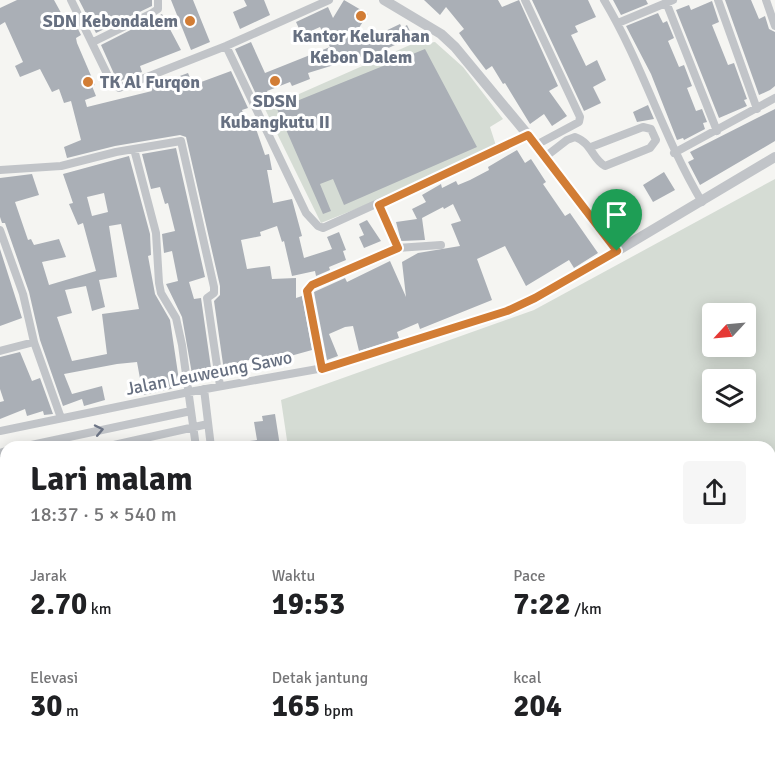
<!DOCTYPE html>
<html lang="id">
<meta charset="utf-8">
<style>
:root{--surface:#fff;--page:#f6f6f6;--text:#202124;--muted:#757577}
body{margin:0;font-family:Signika,sans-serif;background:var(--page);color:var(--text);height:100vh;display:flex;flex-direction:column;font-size:22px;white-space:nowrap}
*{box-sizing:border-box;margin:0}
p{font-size:20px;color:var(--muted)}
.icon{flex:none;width:33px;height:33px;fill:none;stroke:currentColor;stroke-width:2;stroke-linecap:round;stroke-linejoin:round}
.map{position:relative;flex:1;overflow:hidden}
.details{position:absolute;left:0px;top:441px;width:776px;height:320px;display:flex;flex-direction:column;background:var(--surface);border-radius:18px 18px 0 0;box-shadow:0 3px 15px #0003}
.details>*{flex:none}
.needle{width:39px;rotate:244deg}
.tools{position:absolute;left:702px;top:303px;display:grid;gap:12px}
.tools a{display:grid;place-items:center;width:54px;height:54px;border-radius:6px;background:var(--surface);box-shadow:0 3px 15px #0003;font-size:30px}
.pin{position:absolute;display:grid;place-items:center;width:51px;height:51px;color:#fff;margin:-62px -26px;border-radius:50% 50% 50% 0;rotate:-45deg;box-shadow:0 0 6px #0007}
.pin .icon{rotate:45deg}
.round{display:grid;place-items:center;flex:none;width:63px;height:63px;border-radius:6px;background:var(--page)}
.head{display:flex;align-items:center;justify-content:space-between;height:102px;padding:0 30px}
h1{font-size:33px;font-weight:700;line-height:45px}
.stats{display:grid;grid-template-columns:repeat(3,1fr);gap:9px;height:102px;padding:6px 30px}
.stats div{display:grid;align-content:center}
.stats b{font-size:30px;font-weight:700}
.stats small{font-size:16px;font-weight:400}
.stats p{font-size:16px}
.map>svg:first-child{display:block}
.green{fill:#d5dcd4;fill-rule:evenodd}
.building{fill:#aaafb6;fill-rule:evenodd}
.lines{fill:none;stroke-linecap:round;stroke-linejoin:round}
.minor{stroke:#c1c4c8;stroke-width:8}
.tertiary{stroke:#c1c4c8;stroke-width:10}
.oneway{stroke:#6c7485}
.route-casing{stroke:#fff;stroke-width:12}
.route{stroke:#d27d35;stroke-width:8}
.poi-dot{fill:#d27d35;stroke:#fff;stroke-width:2}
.labels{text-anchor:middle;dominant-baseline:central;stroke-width:6;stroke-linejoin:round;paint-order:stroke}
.poi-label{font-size:18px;font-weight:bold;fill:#677081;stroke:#fff}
.street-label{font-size:18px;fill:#677081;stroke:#fff}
</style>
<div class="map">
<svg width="775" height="760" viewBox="0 0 775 760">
<rect width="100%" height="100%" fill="#f5f5f2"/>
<path class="green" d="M435,42L463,67L503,119L490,127L498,152L321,223L265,109L410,45Z
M775,179V760H337L336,755L770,754V447H288L281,400L534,310ZM712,314H746V346H712ZM712,380H746V412H712Z"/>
<path class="building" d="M17,0H54L65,20L72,17L81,35L76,38L77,43L95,85L92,86L96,96L85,100L87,107L152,91L150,87L188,73L193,85L231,71L248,108L242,110L247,125L254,123L265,155L269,154L272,170H267L273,203L292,199L302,236L299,237L304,258L332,249L327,237L339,232L346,250L343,251L346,260L329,267L330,270L316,276L315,271L292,276L284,241L282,242L277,226L260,232L261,236L241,240L247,269L270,266L272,279L296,278V298L302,296L312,350L276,360L275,357L262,360L261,357L241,362L244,374L225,378L214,301L220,295V286L186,137L180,135L115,146L67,158L64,147L81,140L71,101L64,103L59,89L52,92L40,69L20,77L15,66L23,62L5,22L0,25V8Z
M79,0H152V6L96,33Z
M171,0H193L210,42L191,50Z
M244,0H264L270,15L240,29L233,12L247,6Z
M344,0L368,14L351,40L376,32L377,35L400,24L402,28L407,25L413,37L386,49L308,73L310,79L292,86L290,82L267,91L270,98L260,103L235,49L251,42L265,73L330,47L320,27L302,35L296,22L328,7L333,18Z
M424,0H498L502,7L519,0L558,86L549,91L567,116L552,126L544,114L530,124L505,83L503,84L492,66L486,70L471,50L459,33L464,29L446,7L440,15Z
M532,0H588L596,17L575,26L578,32L571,35L586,66L597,60L601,69L606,80L593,87L601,103L584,111Z
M613,0H646L648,4L621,15Z
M725,0H751L759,19L765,16L769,29L775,32V86L770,90L759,95Z
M712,1L719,22L712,25L728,65L734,63L747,99L744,100L747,106L719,118L676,10L689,5L691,10Z
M658,13L663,23L667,21L674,38L668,41L679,67L684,65L692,86L687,88L696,111L702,109L707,122L703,123L705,129L684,140L683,138L677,140L651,74L626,26Z
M162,14L181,50L140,66L142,72L120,81L115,76L101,45Z
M425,49L477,147L344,205L333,179L320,184L331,211L323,214L277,109Z
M648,105L654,119L637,122L633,112Z
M775,109V141L700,185L688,162L694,159L690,152Z
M176,148L205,277L189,282L194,299L201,298L212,375L201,377L200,372L192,374L182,317L166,284L178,281L172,251L164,253L162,234L175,231L168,203L165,204L160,187L151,189L142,154Z
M517,150L525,163L531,159L546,182L543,184L565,216L570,213L598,253L574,268L569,260L526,286L505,246L477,259L492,300L420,329L418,323L397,332L399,338L359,351L353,326L345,327L329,334L338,356L327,360L314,292L345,278L347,282L390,261L406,297L402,262L418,253L460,246L451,224L461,221L453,204L444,209L443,207L422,218L425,240L401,241L396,222L417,219L412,209L426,202L422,195L441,184L442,188L456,181L458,185L470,180L489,170L488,167Z
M129,156L150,234L151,255L148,256L155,294L170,320L180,387L143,395L137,362L117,364L64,374L72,394L102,386L105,400L84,406L82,399L63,406L40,340L29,292L5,223H2L0,217V178L32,174L39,195L15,202L28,240L31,239L34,245L59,239L66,257L42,262L49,285L96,271L83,223L78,225L69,204L73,203L63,174ZM104,193L108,212L92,216L87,197ZM121,224L139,309L102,314L107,354L72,361L57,317L72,313L65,290L86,286L92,311L105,307L99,280L117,277L109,226Z
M664,172L675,190L653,202L643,185Z
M619,202L627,216L622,218L628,228L615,236L609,229L616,225L607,209Z
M367,220L381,241L364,248L359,237L364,235L359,224Z
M0,249L22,318L0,326Z
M20,352L32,381L40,378L53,414L44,415L43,411L27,416L25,409L0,419V402L4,401L0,389V357Z
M275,414L280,446L241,447V442L257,440L254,422L263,421L262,416Z"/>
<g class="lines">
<path class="minor" d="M71,0L110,80L119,88L226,46L329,0
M525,0L580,117L579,122L536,145
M604,0C643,65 663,137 702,202
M718,0L757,109
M766,0L775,26
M666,2L717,131
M618,23L673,0
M93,42L152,13L158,9V0
M226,46L306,213L318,226L323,228L528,135
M134,149L156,233L159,283L161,293L176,318L182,345L196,447
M674,153L775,98
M545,157L567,140L575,137C592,143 592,159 605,166L650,148L656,140L651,129L643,127L591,147
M0,170L61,166L116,152L181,141L214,287V293L207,298L220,386
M379,205L397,248
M0,230L23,294L34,342
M0,351L34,342L61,418
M322,369L307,290L312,285L397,248L441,245
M204,389L211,447
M0,431L189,392L329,367L507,311L535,298L617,251
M22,447L191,411
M105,447L208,424
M0,453L6,451
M0,472L6,470
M87,754V760
M235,754L236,760
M250,754L251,760"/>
<path class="tertiary" d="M384,0L441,34L455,47L528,135L617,251L775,157"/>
</g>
<defs><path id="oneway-chevron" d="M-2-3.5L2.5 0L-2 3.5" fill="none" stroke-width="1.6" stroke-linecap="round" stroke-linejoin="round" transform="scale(1.5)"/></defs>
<use class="oneway" href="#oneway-chevron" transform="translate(99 430) rotate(-12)"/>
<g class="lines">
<defs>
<path id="route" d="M528,135L617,251L535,298L507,311L322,369L307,291L312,285L398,248L379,205Z"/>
</defs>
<use href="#route" class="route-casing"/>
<use href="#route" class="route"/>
</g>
<g class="poi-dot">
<circle cx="361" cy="16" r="6"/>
<circle cx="190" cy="21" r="6"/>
<circle cx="275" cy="81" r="6"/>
<circle cx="88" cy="82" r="6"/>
</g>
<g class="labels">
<g class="poi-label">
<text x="178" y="21" text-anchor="end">SDN Kebondalem</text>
<text x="361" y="36">Kantor Kelurahan<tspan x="361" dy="21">Kebon Dalem</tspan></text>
<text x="100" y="82" text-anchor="start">TK Al Furqon</text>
<text x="275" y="101">SDSN<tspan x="275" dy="21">Kubangkutu II</tspan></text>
</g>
<g class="street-label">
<text transform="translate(209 373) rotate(-11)">Jalan Leuweung Sawo</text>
</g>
</g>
</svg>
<div class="tools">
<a><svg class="needle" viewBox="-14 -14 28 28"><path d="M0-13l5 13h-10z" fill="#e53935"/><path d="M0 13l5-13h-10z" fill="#757577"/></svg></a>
<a><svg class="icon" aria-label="layers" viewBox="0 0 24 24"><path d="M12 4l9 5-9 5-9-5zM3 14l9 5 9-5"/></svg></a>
</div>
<div class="pin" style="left:617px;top:251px;background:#1e9e55"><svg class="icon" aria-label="arrive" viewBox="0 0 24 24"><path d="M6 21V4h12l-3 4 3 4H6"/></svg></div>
<section class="details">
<div class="head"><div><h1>Lari malam</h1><p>18:37 · 5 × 540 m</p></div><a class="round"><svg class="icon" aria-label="share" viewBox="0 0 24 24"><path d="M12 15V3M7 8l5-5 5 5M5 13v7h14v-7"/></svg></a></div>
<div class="stats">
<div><p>Jarak</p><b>2.70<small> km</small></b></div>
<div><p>Waktu</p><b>19:53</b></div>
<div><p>Pace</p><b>7:22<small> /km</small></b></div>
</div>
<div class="stats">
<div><p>Elevasi</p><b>30<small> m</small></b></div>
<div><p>Detak jantung</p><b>165<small> bpm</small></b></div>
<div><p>kcal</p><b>204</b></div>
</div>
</section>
</div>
